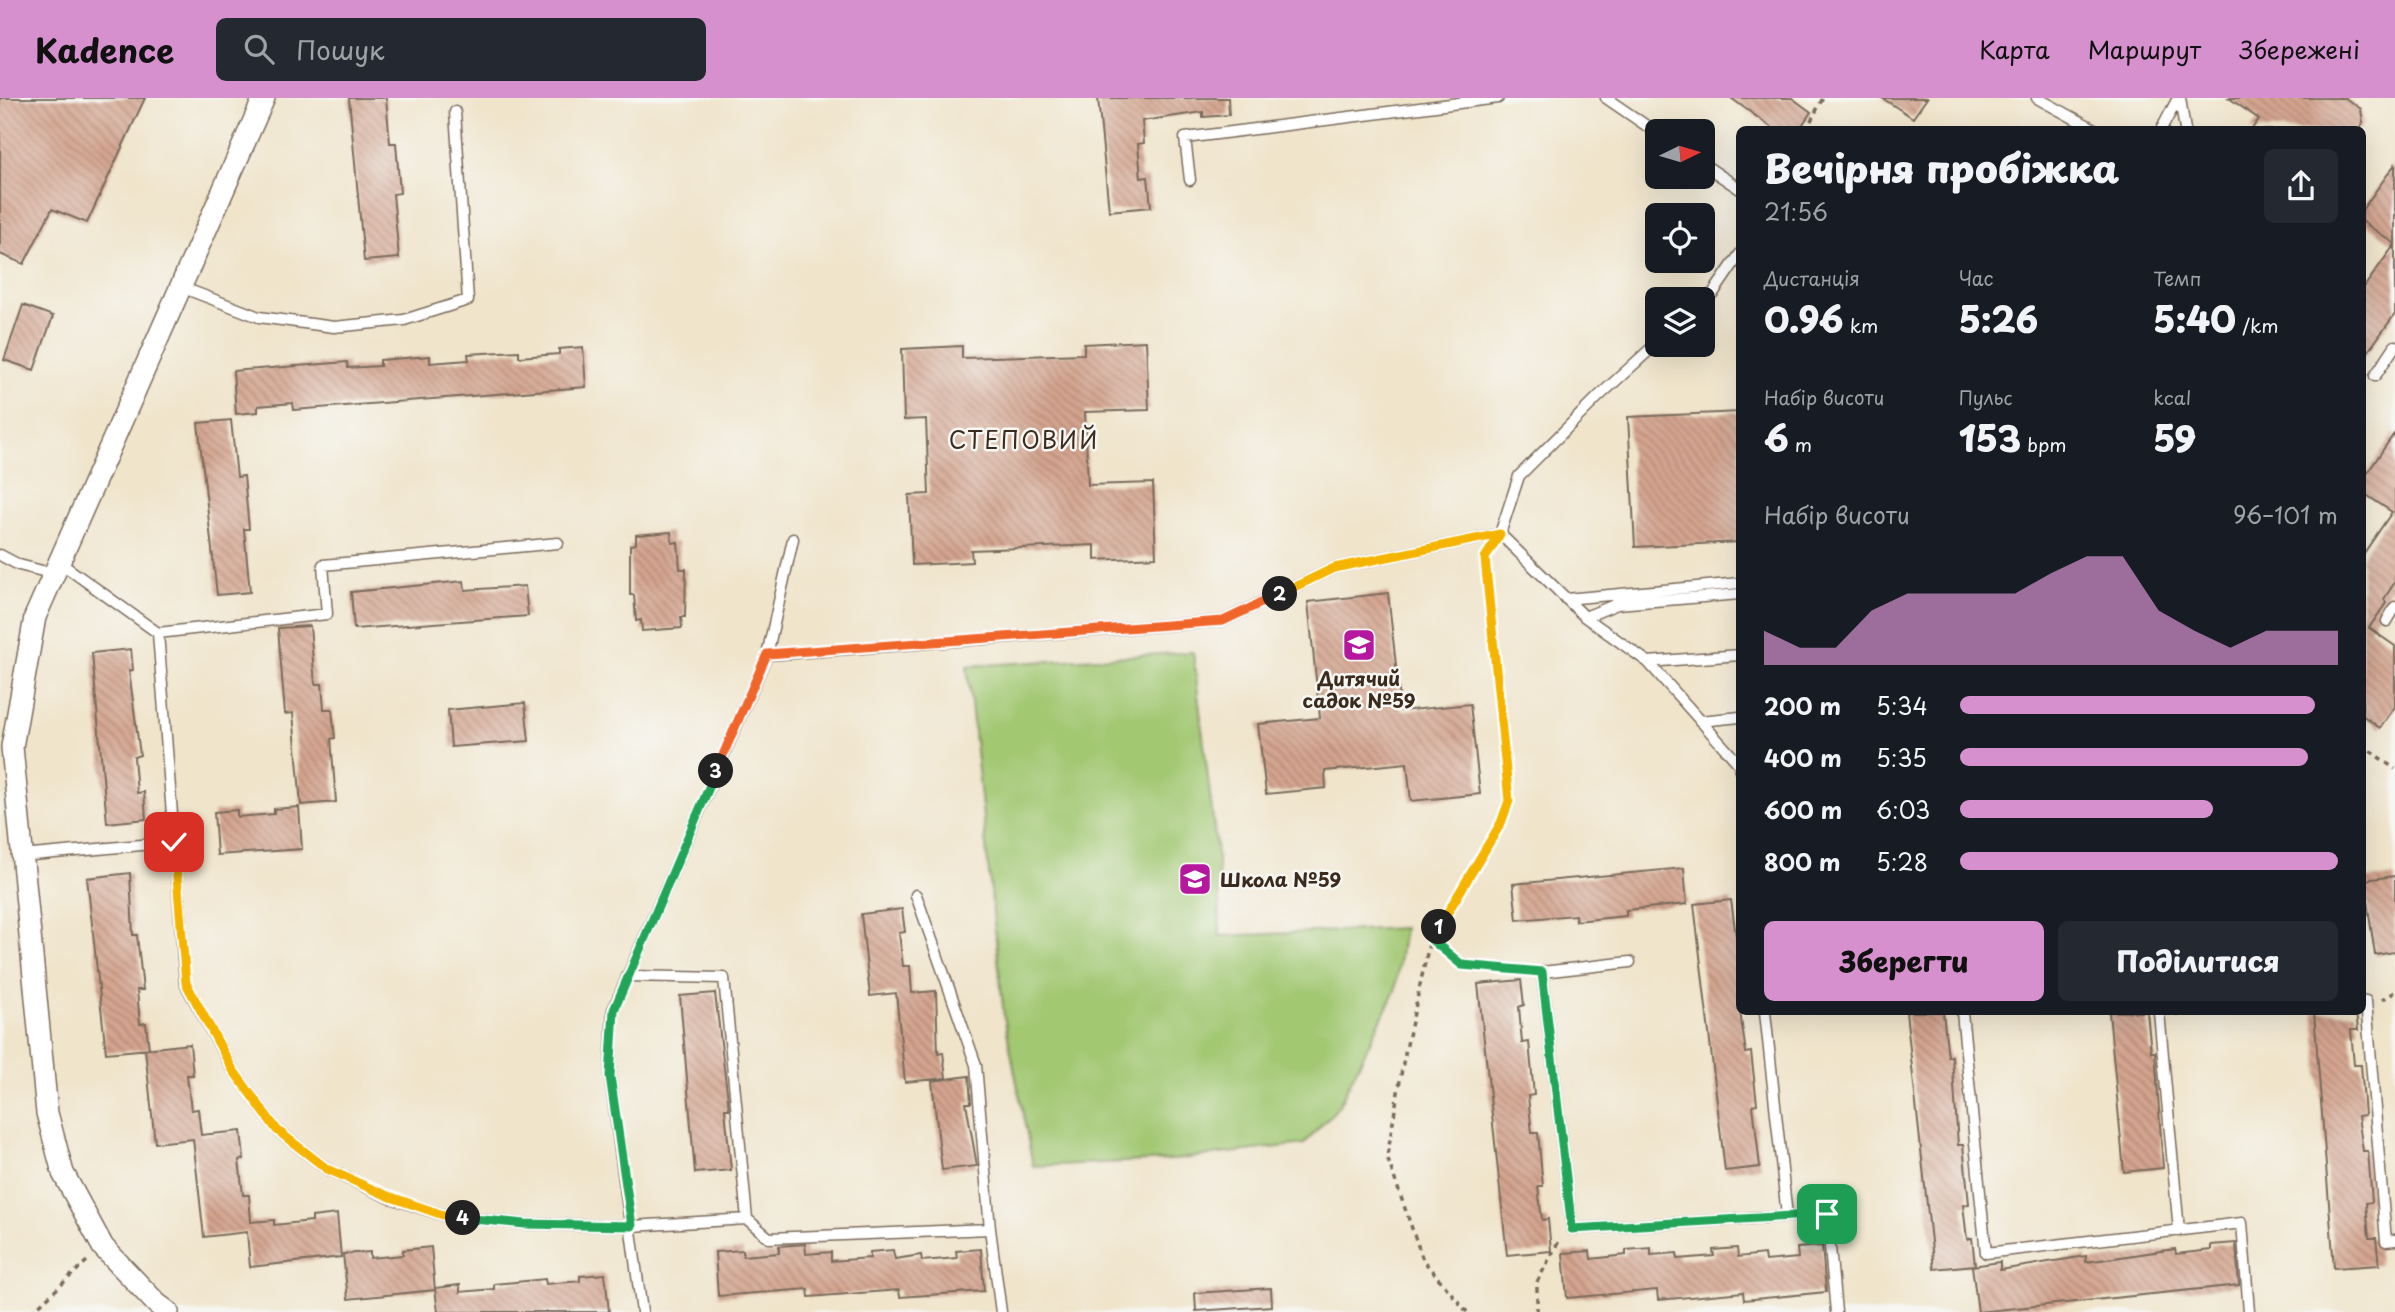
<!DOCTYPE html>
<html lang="uk">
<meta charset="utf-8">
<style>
:root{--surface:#171b24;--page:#242831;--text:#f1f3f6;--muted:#9ea1a6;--accent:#d690ce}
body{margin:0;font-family:"Playpen Sans",sans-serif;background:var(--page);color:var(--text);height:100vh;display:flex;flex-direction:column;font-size:26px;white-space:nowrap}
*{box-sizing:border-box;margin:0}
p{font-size:23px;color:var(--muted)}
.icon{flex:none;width:38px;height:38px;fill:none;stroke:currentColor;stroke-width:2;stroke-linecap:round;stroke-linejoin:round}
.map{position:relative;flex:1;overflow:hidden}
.panel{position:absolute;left:1736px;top:28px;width:630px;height:889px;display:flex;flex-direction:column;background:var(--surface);border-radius:10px;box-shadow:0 7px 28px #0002}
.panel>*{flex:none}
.needle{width:46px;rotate:85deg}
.fabs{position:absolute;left:1645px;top:21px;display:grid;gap:14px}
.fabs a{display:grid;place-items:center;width:70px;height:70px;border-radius:10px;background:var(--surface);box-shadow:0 7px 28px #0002;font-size:35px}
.pin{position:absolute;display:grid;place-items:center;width:60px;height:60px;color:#fff;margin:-30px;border-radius:14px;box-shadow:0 4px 10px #0006}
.km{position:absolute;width:35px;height:35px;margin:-18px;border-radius:50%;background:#222;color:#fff;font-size:19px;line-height:35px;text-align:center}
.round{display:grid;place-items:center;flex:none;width:74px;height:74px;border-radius:10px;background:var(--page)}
.summary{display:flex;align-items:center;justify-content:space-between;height:119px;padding:0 28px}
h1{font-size:38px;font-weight:800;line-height:52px}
.metrics{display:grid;grid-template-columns:repeat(3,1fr);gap:10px;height:119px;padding:7px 28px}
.metrics div{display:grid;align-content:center}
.metrics b{font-size:35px;font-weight:800}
.metrics small{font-size:19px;font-weight:400}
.metrics p{font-size:19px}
.chart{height:196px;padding:14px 28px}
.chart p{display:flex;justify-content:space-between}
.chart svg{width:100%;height:126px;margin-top:7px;fill:var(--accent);opacity:.7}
.cta{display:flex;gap:14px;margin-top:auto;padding:14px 28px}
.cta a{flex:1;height:80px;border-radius:10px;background:var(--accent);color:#111;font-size:28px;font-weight:800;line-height:80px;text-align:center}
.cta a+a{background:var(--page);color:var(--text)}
ul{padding:0 28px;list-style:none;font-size:23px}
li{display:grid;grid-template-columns:112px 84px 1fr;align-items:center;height:52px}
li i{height:18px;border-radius:9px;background:var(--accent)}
header{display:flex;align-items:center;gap:42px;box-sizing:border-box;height:98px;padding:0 35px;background:var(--accent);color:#111}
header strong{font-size:33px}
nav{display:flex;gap:38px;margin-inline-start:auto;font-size:24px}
.search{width:490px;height:63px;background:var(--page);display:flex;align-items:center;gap:18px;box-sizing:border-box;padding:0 24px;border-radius:10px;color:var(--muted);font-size:26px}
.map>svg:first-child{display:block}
.green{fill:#a2c872;stroke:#6e7948;stroke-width:2}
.building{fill:url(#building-back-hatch)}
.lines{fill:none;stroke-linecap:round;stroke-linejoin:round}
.service-casing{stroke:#7a6b5b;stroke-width:13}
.minor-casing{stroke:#7a6b5b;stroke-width:24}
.path{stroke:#7a6b5b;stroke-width:3.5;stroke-dasharray:5 5;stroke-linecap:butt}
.service{stroke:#fff;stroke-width:10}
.minor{stroke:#fff;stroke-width:21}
.split-1-casing{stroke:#fff;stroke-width:14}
.split-2-casing{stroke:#fff;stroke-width:14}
.split-3-casing{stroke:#fff;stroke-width:14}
.split-4-casing{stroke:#fff;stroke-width:14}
.split-5-casing{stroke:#fff;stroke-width:14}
.split-1{stroke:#22a559;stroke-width:9}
.split-2{stroke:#f5b400;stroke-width:9}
.split-3{stroke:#f0652b;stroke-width:9}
.split-4{stroke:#22a559;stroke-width:9}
.split-5{stroke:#f5b400;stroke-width:9}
.labels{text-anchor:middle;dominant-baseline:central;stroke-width:5;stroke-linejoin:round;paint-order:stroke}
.poi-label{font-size:19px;font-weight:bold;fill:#3b2a1e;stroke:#f6f6f2}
.quarter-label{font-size:23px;letter-spacing:2px;fill:#3b2a1e;stroke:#f6f6f2}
</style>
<header>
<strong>Kadence</strong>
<div class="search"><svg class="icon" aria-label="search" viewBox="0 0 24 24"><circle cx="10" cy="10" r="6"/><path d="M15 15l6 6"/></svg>Пошук</div>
<nav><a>Карта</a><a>Маршрут</a><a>Збережені</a></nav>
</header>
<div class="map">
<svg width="2395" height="1214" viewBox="0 0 2395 1214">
<defs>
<pattern id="building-back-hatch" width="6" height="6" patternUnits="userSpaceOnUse" patternTransform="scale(1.75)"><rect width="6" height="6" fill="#d4a48f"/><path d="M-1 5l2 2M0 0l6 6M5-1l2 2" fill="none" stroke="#ad8674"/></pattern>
</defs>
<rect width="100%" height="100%" fill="#f6f6f2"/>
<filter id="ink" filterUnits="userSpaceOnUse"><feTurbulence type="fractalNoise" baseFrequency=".0143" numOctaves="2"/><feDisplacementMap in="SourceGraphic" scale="14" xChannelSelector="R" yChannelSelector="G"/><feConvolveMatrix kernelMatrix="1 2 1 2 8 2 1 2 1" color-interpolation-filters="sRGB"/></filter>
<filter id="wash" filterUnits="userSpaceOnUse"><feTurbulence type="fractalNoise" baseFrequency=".00686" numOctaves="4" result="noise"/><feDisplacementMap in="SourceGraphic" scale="28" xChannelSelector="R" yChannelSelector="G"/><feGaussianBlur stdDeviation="1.57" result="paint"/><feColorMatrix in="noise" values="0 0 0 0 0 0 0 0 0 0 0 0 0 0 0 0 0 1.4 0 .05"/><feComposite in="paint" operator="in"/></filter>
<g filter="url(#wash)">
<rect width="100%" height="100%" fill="#f0e4cb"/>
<path class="green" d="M1193,554L1218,764L1220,838L1404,830L1395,893L1338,1009L1304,1046L1172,1062L1033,1068L1004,918L967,568Z"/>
<g id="blocks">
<path class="building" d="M0,0H145L87,125L52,111L24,166L0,156Z
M349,0H386L390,45H396L400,95L393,96L399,160L364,163Z
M1098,0H1228L1229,17L1203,19V14L1142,23L1144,45L1138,46L1141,80L1148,79L1151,109L1109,113Z
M1731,0H1792L1811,14L1799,32H1775Z
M1882,0H1927L1913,20Z
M2229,0H2345L2361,11L2363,25L2359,32H2251L2259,21Z
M2395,66V216L2362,262V192L2395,146L2362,123V112Z
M23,207L53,218L34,272L4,262Z
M1146,243L1149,312L1085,314L1088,387L1153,385L1156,459L1095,462V447L971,452L972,464L912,467L909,397L929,396L926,321L904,322L902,251L962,248V260L1084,256V246Z
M583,249L586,289L294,312L293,305L258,308V314L236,316L233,273L347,264L348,270L380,268V262L430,258V265L469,262L468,256L519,253V259L559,256V251Z
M1740,314V444L1635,449L1628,319Z
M231,322L237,379L244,378L249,431H244L250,494L217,497L198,325Z
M2395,334V484L2384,501L2386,505L2369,530L2395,548V609L2380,630L2362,617V458L2392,414L2362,394V383Z
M671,434L672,445L678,444L680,471H686L685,519H681L682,530L642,533L641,522L636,523L634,497H630V447L636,446V437Z
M464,483L465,492L525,488L528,518L354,531L351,494Z
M1388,495L1401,613L1470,606L1480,696L1411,703L1407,665L1325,673L1326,690L1266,696L1258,626L1320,620L1308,504Z
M310,528L315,586H322L324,611H332L335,640L331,641L336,704L301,707L293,615L285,616L278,530Z
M131,551L133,572L129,573L140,657L134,659L137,695L144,694L146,721L107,725L92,555Z
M525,605L529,643L451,649L448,612Z
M299,709L302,751L217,757L214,714L237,712V719L274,716V711Z
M1684,770L1687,806L1626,812V818L1576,823L1575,817L1517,822L1513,786Z
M130,775L133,837H137L143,892H137L140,926L146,925L149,951L106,955L87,780Z
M2395,778V854L2375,857L2364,782Z
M1731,802L1740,867V914L1746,955L1751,954L1757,1006L1753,1007L1760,1069L1725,1073L1694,806Z
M902,811L905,834L899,835L903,868H910L912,895L936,893L938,955L943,954L946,980L905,984L896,895L870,898L861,816Z
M1521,882L1524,907L1519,909L1522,945L1529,944L1534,997L1528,998L1532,1035H1538L1543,1088H1538L1542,1122L1548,1121L1551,1153L1507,1157L1478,886Z
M715,895L729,1011H725L731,1072L695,1075L680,898Z
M1906,914H1943L1948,959L1952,958L1958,1047H1963L1969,1106L1963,1107L1967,1141L1972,1140L1975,1167L1934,1171Z
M2109,914H2147L2151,954H2155L2163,1070L2124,1074Z
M2314,914H2356L2358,932H2351L2354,967H2361L2365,1017L2358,1018L2363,1053H2368L2372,1104L2366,1105L2369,1140H2376L2379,1167L2334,1170Z
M190,946L193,977H187L191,1012L198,1011L201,1037L241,1033L244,1061L239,1062L243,1097H249L251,1124L274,1122V1127L312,1123V1119L337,1116L341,1159L250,1169L247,1134L204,1139L193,1041L155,1045L145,951Z
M969,978L971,1005H966L977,1068L942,1072L932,983Z
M2236,1145L2239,1187L1978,1214L1972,1168L2000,1164V1172L2086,1158V1164L2175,1151L2176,1156L2211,1152V1147Z
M805,1146L806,1156L831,1154V1163L870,1160V1154L893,1152L895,1161L921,1157L922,1163L957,1160L956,1153L981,1151L984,1193L900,1199L899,1192L809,1199L808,1191L718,1198L715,1154L743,1152V1158L779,1155V1148Z
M1822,1148L1826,1194L1744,1202L1743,1194L1658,1202L1657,1192L1567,1200L1563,1155L1590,1153L1591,1161L1626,1157V1152L1651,1150V1157L1677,1155L1678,1161L1714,1158L1713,1152L1737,1150L1738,1159L1764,1156L1765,1163L1798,1160L1797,1150Z
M431,1149L435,1192L348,1201L343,1156L370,1154V1160L403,1157V1152Z
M605,1176L609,1214H438L435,1190L460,1187V1194L494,1191V1186L545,1181L546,1186L580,1183V1178Z
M1271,1190L1272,1208L1196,1213L1195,1195Z"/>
</g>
</g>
<g filter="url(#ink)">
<use href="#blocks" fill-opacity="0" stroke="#7a6b5b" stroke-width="2"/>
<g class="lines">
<defs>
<path id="service" d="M1606,0L1657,35
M2037,0L2096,32
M2180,0L2185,32
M2161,32L2178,0
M1703,66L1740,91
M1190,82L1185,40L1498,0
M181,189L259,219L334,229L404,222L468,202L455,14
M1703,204L1714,194L1740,156
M1657,245L1598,299L1519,378L1500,436L1585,519L1648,564L1740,557
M2375,278L2395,248
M793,441L767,557L1223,523L1334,470L1500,436
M0,457L19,467L54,476
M59,464L158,535L327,516L323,467L558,445
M1566,501L1740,485
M1585,519L1617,506L1740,496
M2387,523L2395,509
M158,535L185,885L233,972L277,1032L327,1071L388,1099L446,1118L525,1126L632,1128L747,1121L769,1140L990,1131
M1648,564L1739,666L1740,673
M1700,623L1740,619
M22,758L174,744
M916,797L976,967L990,1131L1001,1214
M1630,864L1542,874L1572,1131L1827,1116L1836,1214
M627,878L724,880L747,1121
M2366,903L2386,1143L2395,1142
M1765,914L1787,1118
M1962,914L1986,1155L2242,1125L2249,1214
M2159,914L2179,1133
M642,1214L610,978L613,912L767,557"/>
<path id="minor" d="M168,1214L157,1206L103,1149L63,1075L47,1015L12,649L35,519L264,0"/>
</defs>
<use href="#service" class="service-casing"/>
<use href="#minor" class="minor-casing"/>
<path class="path" d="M1806,32L1823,0
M2362,647L2395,671
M1432,842L1462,867L1526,873
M2382,902L2395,894
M2175,916L2211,914
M32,1214L88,1162
M1467,1214L1423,1162L1387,1059L1403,965L1429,846L1501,725L1509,703L1485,460L1488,456
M1537,1214V1184L1560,1141"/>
<use href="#service" class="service"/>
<use href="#minor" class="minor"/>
</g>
</g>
<g class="lines" filter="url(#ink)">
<defs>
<path id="split-1" d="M1439,829L1432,842L1462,867L1542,874L1572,1131L1827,1116"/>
<path id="split-2" d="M1280,496L1334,470L1500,436L1485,460L1509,703L1501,725L1439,829"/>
<path id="split-3" d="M716,673L767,556L1223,523L1280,496"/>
<path id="split-4" d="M463,1120L525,1126L632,1128L610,978L614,912L716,673"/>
<path id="split-5" d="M174,744L186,885L233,972L277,1032L327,1071L388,1098L446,1118L463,1120"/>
</defs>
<use href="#split-1" class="split-1-casing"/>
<use href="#split-2" class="split-2-casing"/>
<use href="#split-3" class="split-3-casing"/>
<use href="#split-4" class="split-4-casing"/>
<use href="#split-5" class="split-5-casing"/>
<use href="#split-1" class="split-1"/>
<use href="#split-2" class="split-2"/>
<use href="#split-3" class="split-3"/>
<use href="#split-4" class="split-4"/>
<use href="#split-5" class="split-5"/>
</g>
<defs>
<symbol id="school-square" viewBox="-11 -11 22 22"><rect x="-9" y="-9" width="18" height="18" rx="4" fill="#b5179e" stroke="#f6f6f2"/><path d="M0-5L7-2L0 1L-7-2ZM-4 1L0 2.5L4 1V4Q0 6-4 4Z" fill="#fff"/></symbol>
</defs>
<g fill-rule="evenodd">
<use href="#school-square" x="1340" y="528" width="38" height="38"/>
<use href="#school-square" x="1176" y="762" width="38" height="38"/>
</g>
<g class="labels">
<g class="poi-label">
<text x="1359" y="580">Дитячий<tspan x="1359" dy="22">садок №59</tspan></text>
<text x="1220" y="781" text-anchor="start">Школа №59</text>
</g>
<g class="quarter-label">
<text x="1024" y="341">СТЕПОВИЙ</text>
</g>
</g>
</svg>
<div class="fabs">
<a><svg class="needle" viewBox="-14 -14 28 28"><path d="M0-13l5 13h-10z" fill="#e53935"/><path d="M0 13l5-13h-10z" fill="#9ea1a6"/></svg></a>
<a><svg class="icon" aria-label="locate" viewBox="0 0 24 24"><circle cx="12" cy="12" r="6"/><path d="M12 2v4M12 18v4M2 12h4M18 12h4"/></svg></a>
<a><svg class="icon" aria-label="layers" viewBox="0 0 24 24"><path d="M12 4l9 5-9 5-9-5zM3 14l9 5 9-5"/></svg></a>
</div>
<div class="pin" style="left:1827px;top:1116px;background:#1e9e55"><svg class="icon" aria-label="arrive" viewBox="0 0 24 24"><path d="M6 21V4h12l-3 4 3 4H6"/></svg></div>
<div class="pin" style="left:174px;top:744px;background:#d93025"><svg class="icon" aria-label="check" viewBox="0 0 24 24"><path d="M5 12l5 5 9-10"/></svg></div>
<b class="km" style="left:1439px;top:829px">1</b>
<b class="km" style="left:1280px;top:496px">2</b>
<b class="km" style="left:716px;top:673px">3</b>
<b class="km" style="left:463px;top:1120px">4</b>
<section class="panel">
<div class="summary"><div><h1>Вечірня пробіжка</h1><p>21:56</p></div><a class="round"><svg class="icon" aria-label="share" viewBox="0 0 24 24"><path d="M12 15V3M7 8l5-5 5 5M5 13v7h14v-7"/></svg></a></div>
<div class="metrics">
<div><p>Дистанція</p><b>0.96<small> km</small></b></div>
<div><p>Час</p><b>5:26</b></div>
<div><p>Темп</p><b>5:40<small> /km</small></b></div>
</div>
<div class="metrics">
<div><p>Набір висоти</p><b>6<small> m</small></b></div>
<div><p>Пульс</p><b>153<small> bpm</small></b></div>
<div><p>kcal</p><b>59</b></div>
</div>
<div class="chart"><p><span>Набір висоти</span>96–101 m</p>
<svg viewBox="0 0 160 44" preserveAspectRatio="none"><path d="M0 44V32L10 38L20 38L30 25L40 19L50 19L60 19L70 19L80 12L90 6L100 6L110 25L120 32L130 38L140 32L150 32L160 32V44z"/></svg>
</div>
<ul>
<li><b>200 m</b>5:34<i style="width:94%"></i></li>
<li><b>400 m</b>5:35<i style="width:92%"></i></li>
<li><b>600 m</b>6:03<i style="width:67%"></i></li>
<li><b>800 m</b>5:28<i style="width:100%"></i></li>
</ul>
<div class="cta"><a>Зберегти</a><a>Поділитися</a></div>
</section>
</div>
